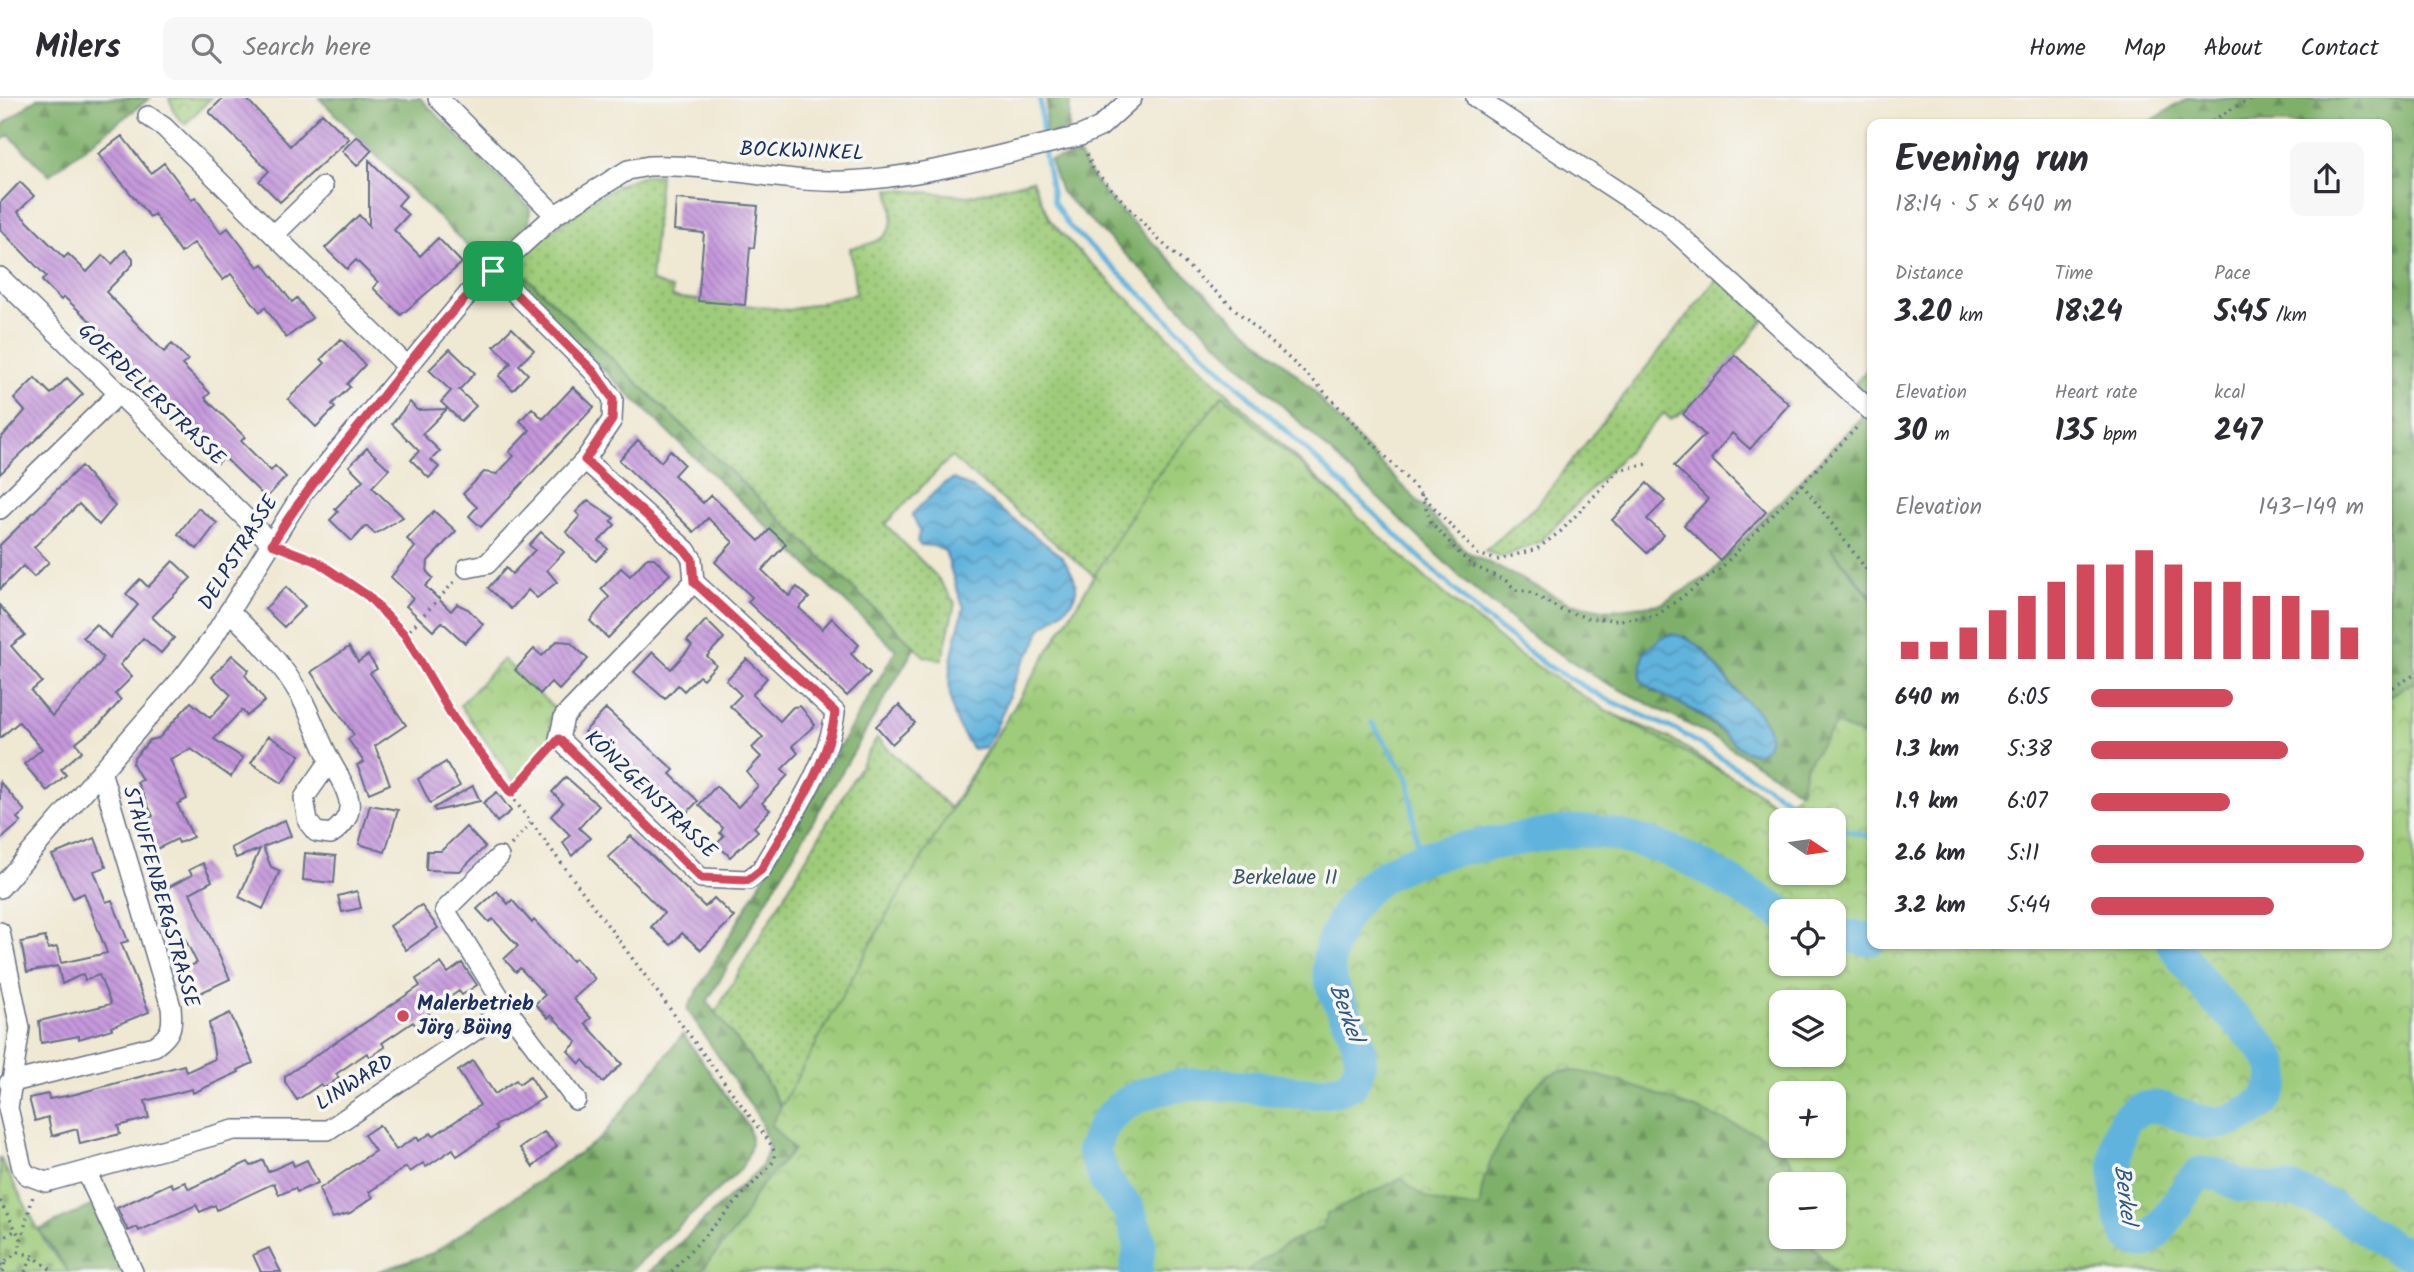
<!DOCTYPE html>
<meta charset="utf-8">
<style>
:root{--surface:#fff;--page:#f7f7f7;--text:#2b2b33;--muted:#7c7c81;--line:#e1e1e2;--accent:#d1495b}
body{margin:0;font-family:Kalam,sans-serif;background:var(--page);color:var(--text);height:100vh;display:flex;flex-direction:column;font-size:26px;white-space:nowrap}
*{box-sizing:border-box;margin:0}
p{font-size:23px;color:var(--muted)}
.icon{flex:none;width:38px;height:38px;fill:none;stroke:currentColor;stroke-width:2;stroke-linecap:round;stroke-linejoin:round}
.map{position:relative;flex:1;overflow:hidden}
.side{position:absolute;left:1867px;top:21px;width:525px;height:830px;display:flex;flex-direction:column;background:var(--surface);border-radius:14px;box-shadow:0 2px 5px #0004}
.side>*{flex:none}
.needle{width:46px;rotate:103deg}
.controls{position:absolute;left:1769px;top:710px;display:grid;gap:14px}
.controls a{display:grid;place-items:center;width:77px;height:77px;border-radius:14px;background:var(--surface);box-shadow:0 2px 5px #0004;font-size:35px}
.pin{position:absolute;display:grid;place-items:center;width:60px;height:60px;color:#fff;margin:-30px;border-radius:14px;box-shadow:0 4px 10px #0006}
.round{display:grid;place-items:center;flex:none;width:74px;height:74px;border-radius:14px;background:var(--page)}
.summary{display:flex;align-items:center;justify-content:space-between;height:119px;padding:0 28px}
h1{font-size:38px;font-weight:800;line-height:52px}
.stats{display:grid;grid-template-columns:repeat(3,1fr);gap:10px;height:119px;padding:7px 28px}
.stats div{display:grid;align-content:center}
.stats b{font-size:30px;font-weight:800}
.stats small{font-size:19px;font-weight:400}
.stats p{font-size:19px}
.chart{height:196px;padding:14px 28px}
.chart p{display:flex;justify-content:space-between}
.chart svg{width:100%;height:126px;margin-top:7px;stroke:var(--accent);stroke-width:6}
ul{padding:0 28px;list-style:none;font-size:23px}
li{display:grid;grid-template-columns:112px 84px 1fr;align-items:center;height:52px}
li i{height:18px;border-radius:9px;background:var(--accent)}
header{display:flex;align-items:center;gap:42px;box-sizing:border-box;height:98px;padding:0 35px;background:var(--surface);border-bottom:2px solid var(--line)}
header strong{font-size:33px}
nav{display:flex;gap:38px;margin-inline-start:auto;font-size:24px}
.search{width:490px;height:63px;background:var(--page);display:flex;align-items:center;gap:18px;box-sizing:border-box;padding:0 24px;border-radius:14px;color:var(--muted);font-size:26px}
.map>svg:first-child{display:block}
.grass{fill:url(#grass-dots);stroke:#5d7e6c;stroke-width:2}
.forest{fill:url(#forest-firs);stroke:#4d7064;stroke-width:2;fill-rule:evenodd}
.cemetery{fill:url(#cemetery-stones);stroke:#5d7e6c;stroke-width:2}
.park{fill:url(#park-crowns);stroke:#5d7e6c;stroke-width:2;fill-rule:evenodd}
.water{fill:url(#water-waves);stroke:#3e719e;stroke-width:2}
.lines{fill:none;stroke-linecap:round;stroke-linejoin:round}
.stream{stroke:#61b3dd;stroke-width:5}
.river{stroke:#61b3dd;stroke-width:33}
.building{fill:url(#building-back-hatch)}
.minor-casing{stroke:#657087;stroke-width:22}
.path{stroke:#657087;stroke-width:3.5;stroke-dasharray:2 5;stroke-linecap:butt}
.minor{stroke:#fff;stroke-width:19}
.route-casing{stroke:#fff;stroke-width:14}
.route{stroke:#d1495b;stroke-width:9}
.poi-dot{fill:#d1495b;stroke:#f6f6f2;stroke-width:2.5}
.labels{text-anchor:middle;dominant-baseline:central;stroke-width:7;stroke-linejoin:round;paint-order:stroke}
.street-label{font-size:21px;fill:#1b2f5e;stroke:#f6f6f2}
.park-label{font-size:21px;fill:#3c5665;stroke:#f6f6f2}
.poi-label{font-size:21px;font-weight:bold;fill:#1b2f5e;stroke:#f6f6f2;text-anchor:start}
.water-label{font-size:23px;font-style:italic;fill:#305784;stroke:#f6f6f2}
</style>
<header>
<strong>Milers</strong>
<div class="search"><svg class="icon" aria-label="search" viewBox="0 0 24 24"><circle cx="10" cy="10" r="6"/><path d="M15 15l6 6"/></svg>Search here</div>
<nav><a>Home</a><a>Map</a><a>About</a><a>Contact</a></nav>
</header>
<div class="map">
<svg width="2414" height="1174" viewBox="0 0 2414 1174">
<defs>
<pattern id="grass-dots" width="8" height="8" patternUnits="userSpaceOnUse" patternTransform="scale(1.75)"><rect width="8" height="8" fill="#9fcc7a"/><path d="M2 2h.1M6 6h.1" fill="none" stroke="#81a667" stroke-width="1.8" stroke-linecap="round"/></pattern>
<pattern id="forest-firs" width="22" height="20" patternUnits="userSpaceOnUse" patternTransform="scale(1.75)"><rect width="22" height="20" fill="#7fb06a"/><path d="M5 1l3.5 6h-7zM16 11l3.5 6h-7z" fill="#67905a"/></pattern>
<pattern id="cemetery-stones" width="16" height="16" patternUnits="userSpaceOnUse" patternTransform="scale(1.75)"><rect width="16" height="16" fill="#9fcc7a"/><path d="M2 7V4a2 2 0 0 1 4 0v3zM10 15v-3a2 2 0 0 1 4 0v3z" fill="#81a667"/></pattern>
<pattern id="park-crowns" width="20" height="18" patternUnits="userSpaceOnUse" patternTransform="scale(1.75)"><rect width="20" height="18" fill="#9fcc7a"/><path d="M2 6a3 3 0 1 1 6 0M12 15a3 3 0 1 1 6 0" fill="none" stroke="#81a667"/></pattern>
<pattern id="water-waves" width="16" height="10" patternUnits="userSpaceOnUse" patternTransform="scale(1.75)"><rect width="16" height="10" fill="#61b3dd"/><path d="M0 5q4-4 8 0t8 0" fill="none" stroke="#4f92b6"/></pattern>
<pattern id="building-back-hatch" width="6" height="6" patternUnits="userSpaceOnUse" patternTransform="scale(1.75)"><rect width="6" height="6" fill="#c598db"/><path d="M-1 5l2 2M0 0l6 6M5-1l2 2" fill="none" stroke="#9f7cb5"/></pattern>
</defs>
<rect width="100%" height="100%" fill="#f6f6f2"/>
<filter id="ink" filterUnits="userSpaceOnUse"><feTurbulence type="fractalNoise" baseFrequency=".0143" numOctaves="2"/><feDisplacementMap in="SourceGraphic" scale="14" xChannelSelector="R" yChannelSelector="G"/><feConvolveMatrix kernelMatrix="1 2 1 2 8 2 1 2 1" color-interpolation-filters="sRGB"/></filter>
<filter id="wash" filterUnits="userSpaceOnUse"><feTurbulence type="fractalNoise" baseFrequency=".00686" numOctaves="4" result="noise"/><feDisplacementMap in="SourceGraphic" scale="28" xChannelSelector="R" yChannelSelector="G"/><feGaussianBlur stdDeviation="1.57" result="paint"/><feColorMatrix in="noise" values="0 0 0 0 0 0 0 0 0 0 0 0 0 0 0 0 0 1.4 0 .05"/><feComposite in="paint" operator="in"/></filter>
<g filter="url(#wash)">
<rect width="100%" height="100%" fill="#efe8d2"/>
<path class="grass" d="M645,77H660L651,183L673,191L672,199L789,212L856,196L850,150C892,143 897,132 889,91L969,98L1032,82L1050,122L1076,151L1455,511L1540,578L1617,618L1670,640L1792,717L1782,723V775H1834V814L1721,759L765,1124L783,1014L773,995L715,915L877,640L950,710L1097,480L951,359L885,426L937,479L955,505L942,562L924,558L524,177V155C562,126 598,91 645,77Z
M1718,179L1765,220C1744,246 1699,310 1670,321L1664,315L1541,443L1503,459L1485,453L1536,408Z"/>
<path class="forest" d="M37,0H150L49,77L9,37L0,43V29Z
M319,0H420L530,110L529,127L483,164Z
M1047,0H1070L1069,32L1045,37Z
M2188,0H2414V583L2387,600V26H2146Z
M1079,57C1095,90 1121,112 1146,138C1199,191 1255,240 1312,290L1326,309L1467,454L1569,505L1609,512L1661,506L1708,478L1872,308L1852,289L1872,266V499L1830,449L1872,501V721L1826,710L1717,641L1601,582L1533,539L1460,479L1061,94L1050,62ZM1684,538L1704,552L1745,603L1746,653C1715,630 1690,605 1652,593Z
M524,177L915,549L707,904C739,947 807,1017 787,1074C780,1095 730,1153 714,1174H649L762,1068L769,1049L759,1020L687,911L896,552L524,196Z
M683,936L748,1028C755,1046 749,1057 740,1072L629,1174H377L433,1155L601,1040Z
M1523,963L1744,984L1782,1048L2040,1174H1161ZM1782,1087H1834V1139H1782Z
M97,1105L129,1174H69L39,1132Z"/>
<path class="cemetery" d="M0,1060L46,1146L69,1174H0Z"/>
<path class="park" d="M169,0H211L185,26L176,17Z
M1223,297L1429,483L1514,553L1605,612L1751,689L1780,712L1801,692L1805,669L1836,626L1872,641V845H2387V600L2414,584V1174H1835L1813,1150L1812,1139H1834V1087H1798L1791,1064L1776,1043C1736,1028 1594,966 1560,973C1537,977 1521,1009 1510,1026C1495,1052 1480,1080 1480,1110C1449,1108 1422,1105 1402,1080L1327,1116L1322,1129L1284,1147L1245,1174H700L739,1128L758,1091L794,1052L771,1027L887,817L1151,385ZM1782,723H1834V775H1782ZM1782,814H1834V866H1782ZM1782,905H1834V957H1782ZM1782,996H1834V1048H1782Z
M503,561L556,612L550,619L551,646L515,684L460,607Z"/>
<path class="water" d="M954,381L974,391L1061,458C1092,499 1071,504 1041,531C1035,554 1029,552 1021,569C1008,596 1002,624 985,649L973,651C936,605 950,561 964,509C955,491 952,473 945,453L933,448L920,447L917,443L920,433L912,416L943,386Z
M1671,536C1702,540 1715,569 1734,591C1744,603 1759,612 1766,626C1775,642 1765,662 1746,653C1732,647 1721,631 1709,622C1687,606 1659,600 1640,581L1644,554L1661,540Z"/>
<g class="lines">
<path class="stream" d="M1040,0L1043,42
M1044,52L1054,104L1068,127L1480,516L1546,567L1606,601L1680,634L1821,723
M1372,625L1408,680L1419,760
M1834,729L1872,739"/>
<path class="river" d="M1834,838L1872,841
M2172,845C2186,863 2199,883 2214,900C2230,918 2277,953 2275,978C2273,1005 2239,1026 2212,1025C2181,1025 2158,993 2128,1019C2109,1035 2115,1111 2125,1132C2129,1141 2137,1144 2146,1144C2170,1126 2178,1095 2201,1075L2220,1077L2240,1088L2295,1093L2333,1109L2393,1150L2414,1157
M1136,1174L1140,1144L1129,1112L1106,1084L1093,1052C1097,1043 1101,1030 1107,1023C1141,979 1214,984 1263,990C1293,994 1324,1000 1352,986C1354,980 1359,973 1360,966C1366,931 1317,892 1331,850C1360,761 1434,755 1514,742C1549,736 1585,728 1619,738C1639,743 1662,748 1680,757C1716,773 1747,796 1782,815"/>
</g>
<g id="blocks">
<path class="building" d="M223,0H246L290,48L322,15L349,41L280,104L259,83L269,73L209,14Z
M122,38L151,75L164,65L192,102L195,99L221,135L228,130L258,169L263,166L292,204L297,200L312,220L286,240L265,209L260,214L231,176L223,182L194,145L181,155L154,116L150,119L98,56Z
M357,38L372,52L357,68L342,53Z
M369,62L406,98L398,107L408,117L394,132L420,158L438,140L462,165L401,217L373,190L378,184L356,162L347,171L325,150L359,117L369,128Z
M20,84L34,98L18,114L64,160L68,156L87,174L103,157L112,166L125,152L133,160V166L106,194L164,254L172,246L188,262L182,267L210,295L205,300L245,339L241,343L271,373L275,368L286,379L266,400L224,359L218,365L198,345L204,339L144,279L141,282L119,260L124,256L88,221L64,199L61,202L42,183L46,178L0,131V105Z
M676,101L758,108L754,150L750,149L745,207L698,203L704,135L674,132Z
M512,230L534,252L519,267L528,276L513,292L499,278L511,265L494,248Z
M341,241L365,267L347,286L350,289L332,306L335,310L316,329L288,301L325,265L321,261Z
M450,251L475,275L459,292L476,308L461,323L441,304L451,293L429,272Z
M1735,257L1789,306L1750,351L1732,335L1711,361L1766,414L1720,462L1684,427L1708,401L1674,368L1705,337L1683,316Z
M35,280L51,296L67,280L83,296L0,376V341L25,313L14,301Z
M573,289L594,309L481,429L469,418L477,409L463,396L484,374L497,376L514,358L509,354L530,332L520,323L532,310L543,321Z
M410,304L417,312L447,311L422,336L440,353L431,362L439,369L429,380L411,362L419,353L392,326Z
M638,342L661,364L670,352L684,366L674,377L703,405L711,397L759,443L770,431L786,446L762,472L789,498L797,489L809,500L799,510L822,531L832,520L859,547L851,556L870,575L847,598L748,504L752,499L715,464L733,444L708,420L694,434L619,362Z
M367,350L389,371L372,389L403,419L375,436L366,428L352,443L330,422L338,414L335,411L363,382L349,368Z
M81,368L115,408L99,427L79,406L34,449L49,464L34,479L23,468L0,491V447Z
M1647,385L1665,403L1647,421L1664,437L1647,455L1612,422Z
M588,402L614,420L611,423L615,427L599,443L608,451L596,463L566,434L580,418L576,414Z
M198,410L217,425L197,451L178,436Z
M434,413L456,433L428,463L427,474L433,480L425,488L451,513L457,506L468,511L483,526L465,545L442,524L433,533L406,508L413,500L391,479L415,449L407,441Z
M541,434L564,454L547,472L557,484L537,500L528,492L511,511L488,490L506,470L512,476L535,452L529,447Z
M647,460H654L670,476L608,540L590,523L609,499L601,491L621,470L630,478Z
M173,463L191,480L152,519L174,540L161,555L143,540L120,567L132,579L115,596L121,602L100,626L76,645L82,653L61,671L66,677L47,693L24,666L42,651L19,624L0,640V508L25,537L11,548L42,584L31,593L52,618L101,564L103,559L83,539L96,526L110,540L138,507L126,496L140,481L148,489Z
M286,489L305,508L284,529L265,511Z
M706,522L724,540L707,558L716,567L703,581L699,578L684,593L678,587L665,601L634,574L653,554L671,571L692,548L687,543Z
M557,543L570,544L588,561L559,592L551,584L540,596L515,572L534,551L542,558Z
M349,549L358,564L368,557L377,571L370,575L406,627L375,648L390,686L369,695L357,667L364,664L348,641L354,637L311,574Z
M232,557L249,572L245,577L265,603L247,618L242,612L214,641L243,660L231,679L191,651L170,661L187,701L177,706L193,739L179,745L177,741L155,752L142,724L153,718L137,684L142,682L133,666L134,660L150,642L159,640L191,604L210,620L231,597L212,579Z
M747,561L767,580L752,597L780,623L793,609L800,608L815,627L792,648L798,655L782,671L788,677L762,705L770,712L754,729L758,733L730,759L717,746L724,738L720,735L723,730L699,707L716,688L738,709L758,688L747,674L761,659L752,650L763,639L730,608L741,597L726,582Z
M899,607L915,625L892,646L876,628Z
M606,611L674,672L670,676L698,703L678,724L584,634Z
M268,638L300,657L282,685L251,665Z
M446,664L460,688L430,705L418,681Z
M566,679L599,708L579,730L590,740L572,758L563,745L570,737L551,718L563,705L552,694Z
M0,684L25,713L17,720L21,724L0,742Z
M473,688L480,703L435,713L434,710Z
M497,694L511,713L497,724L483,705Z
M370,707L398,712L385,754L359,746Z
M285,722L291,738L263,749L271,769L280,773L263,811L239,799L260,751L236,760L231,750Z
M466,729L485,749L460,773L426,772L427,753H441Z
M631,738L705,809L714,800L734,819L701,852L682,835L671,847L651,829L664,815L608,759Z
M95,740L106,769L94,773L106,804L112,802L117,815L128,843L121,845L149,914L111,929L112,931L79,941V938L41,945L39,923L111,906L99,877L85,882L83,876L62,886L58,868L27,874L21,844L45,839L48,851L57,849L61,865L107,855L84,795L73,800L52,757Z
M305,755L336,758L334,785L303,782Z
M203,765L212,783L190,795L230,881L198,896L186,870L197,865L161,793L192,777L189,772Z
M357,793L361,810L342,814L338,798Z
M497,793L508,806L512,802L532,825L534,822L572,863L575,860L595,881L573,901L591,920L585,925L622,966L603,984L583,962L580,966L568,953L577,944L551,917L548,920L535,906L545,897L520,870L516,874L504,861L518,848L493,821L489,824L477,811Z
M421,807L438,830L406,852L390,828Z
M441,865L448,875L462,865L477,887L462,897L459,893L428,914L431,918L416,928L413,924L382,945L385,949L370,959L367,955L336,976L339,980L324,990L321,986L297,1002L285,984V978L420,888L416,881Z
M230,915L253,965L238,972L239,974L193,995L192,991L145,1003L149,1020L118,1028L120,1036L80,1046L77,1031L52,1038L48,1019L35,1023L29,1000L48,996L49,1001L72,997L184,967L186,974L215,961L209,925Z
M473,963L495,996L516,982L519,986L530,978L544,1000L495,1028L497,1031L457,1058L453,1051L426,1069L423,1065L410,1074L406,1069L369,1094L373,1099L350,1115L332,1120L319,1091L375,1053L364,1037L379,1027L396,1052L417,1039L419,1043L431,1035L433,1038L480,1007L458,973Z
M544,1034L557,1048L533,1069L520,1050Z
M263,1062L268,1074L292,1063L294,1068L307,1062L318,1085L297,1094L295,1090L279,1097L274,1085L217,1112L215,1107L200,1114L196,1107L139,1133L137,1129L128,1133L117,1110L171,1085L173,1089L185,1084L189,1091L248,1064L251,1068Z
M269,1150L281,1174H261L253,1157Z"/>
</g>
</g>
<g filter="url(#ink)">
<use href="#blocks" fill-opacity="0" stroke="#657087" stroke-width="2"/>
<g class="lines">
<defs>
<path id="minor" d="M438,0L555,117
M1476,0L1666,125L1872,314
M148,18L164,29L406,267
M275,136L323,89
M493,173L594,274L613,301L612,322L585,362L686,452L692,461L694,484L564,619L559,641L701,780L748,782L761,772C786,728 830,665 835,614L694,484
M0,179L272,446
M0,411L117,297
M467,470L487,466L585,362
M229,513C256,539 283,566 301,599C312,619 319,642 330,662C344,689 365,713 331,736L316,734L308,724L304,700L330,663
M499,759L445,812L507,911L576,1002
M0,790L184,578L212,541L302,396L469,195L555,117L628,72L649,68C714,65 779,85 845,83C924,80 1004,55 1080,38L1100,29L1132,0
M0,834L20,930L8,1010L22,1070L27,1077L46,1084L234,1032H328L507,911
M9,985L155,948C172,936 173,928 171,909L101,673
M87,1075L133,1174"/>
</defs>
<use href="#minor" class="minor-casing"/>
<path class="path" d="M2206,26L2251,0
M1087,56L1093,71L1159,142L1316,285L1478,456L1497,462L1537,451L1561,433L1619,372L1648,366
M1802,386L1872,479
M1421,396L1431,424L1461,457L1472,467L1506,483L1516,492L1528,493L1561,512L1588,520L1620,522L1656,518L1720,471L1859,327
M290,453L316,463L368,498L405,537L454,621L772,1048L775,1056L773,1064L671,1174
M405,537L456,482
M2387,593L2414,577
M511,694L546,655
M511,747L531,725
M0,1103L21,1141
M0,1142L16,1132
M18,1154L33,1158L54,1174
M0,1167L18,1154L33,1098
M3,1174L5,1163
M25,1174L33,1158"/>
<use href="#minor" class="minor"/>
</g>
</g>
<g class="lines" filter="url(#ink)">
<defs>
<path id="route" d="M493,173L594,274L613,301L612,322L585,362L685,452L692,461L694,484L835,614C830,665 786,728 761,772L748,782L701,780L559,641L511,695L454,621L405,537L368,498L316,463L272,446C299,401 331,363 364,322C405,270 444,218 493,173Z"/>
</defs>
<use href="#route" class="route-casing"/>
<use href="#route" class="route"/>
</g>
<circle class="poi-dot" cx="403" cy="918" r="7"/>
<g class="labels">
<g class="street-label">
<text transform="translate(802 54) rotate(2)">BOCKWINKEL</text>
<text transform="translate(151 297) rotate(44)">GOERDELERSTRASSE</text>
<text transform="translate(239 455) rotate(-58)">DELPSTRASSE</text>
<text transform="translate(650 697) rotate(44)">KÖNZGENSTRASSE</text>
<text transform="translate(160 799) rotate(74)">STAUFFENBERGSTRASSE</text>
<text transform="translate(355 985) rotate(-32)">LINWARD</text>
</g>
<g class="park-label">
<text x="1285" y="780">Berkelaue II</text>
</g>
<g class="poi-label">
<text x="417" y="906">Malerbetrieb<tspan x="417" dy="24">Jörg Böing</tspan></text>
</g>
<g class="water-label">
<text transform="translate(1345 915) rotate(70)">Berkel</text>
<text transform="translate(2124 1097) rotate(83)">Berkel</text>
</g>
</g>
</svg>
<div class="controls">
<a><svg class="needle" viewBox="-14 -14 28 28"><path d="M0-13l5 13h-10z" fill="#e53935"/><path d="M0 13l5-13h-10z" fill="#7c7c81"/></svg></a>
<a><svg class="icon" aria-label="locate" viewBox="0 0 24 24"><circle cx="12" cy="12" r="6"/><path d="M12 2v4M12 18v4M2 12h4M18 12h4"/></svg></a>
<a><svg class="icon" aria-label="layers" viewBox="0 0 24 24"><path d="M12 4l9 5-9 5-9-5zM3 14l9 5 9-5"/></svg></a>
<a>+</a>
<a>−</a>
</div>
<div class="pin" style="left:493px;top:173px;background:#1e9e55"><svg class="icon" aria-label="arrive" viewBox="0 0 24 24"><path d="M6 21V4h12l-3 4 3 4H6"/></svg></div>
<section class="side">
<div class="summary"><div><h1>Evening run</h1><p>18:14 · 5 × 640 m</p></div><a class="round"><svg class="icon" aria-label="share" viewBox="0 0 24 24"><path d="M12 15V3M7 8l5-5 5 5M5 13v7h14v-7"/></svg></a></div>
<div class="stats">
<div><p>Distance</p><b>3.20<small> km</small></b></div>
<div><p>Time</p><b>18:24</b></div>
<div><p>Pace</p><b>5:45<small> /km</small></b></div>
</div>
<div class="stats">
<div><p>Elevation</p><b>30<small> m</small></b></div>
<div><p>Heart rate</p><b>135<small> bpm</small></b></div>
<div><p>kcal</p><b>247</b></div>
</div>
<div class="chart"><p><span>Elevation</span>143–149 m</p>
<svg viewBox="0 0 160 44" preserveAspectRatio="none"><path d="M5 44V38M15 44V38M25 44V33M35 44V27M45 44V22M55 44V17M65 44V11M75 44V11M85 44V6M95 44V11M105 44V17M115 44V17M125 44V22M135 44V22M145 44V27M155 44V33"/></svg>
</div>
<ul>
<li><b>640 m</b>6:05<i style="width:52%"></i></li>
<li><b>1.3 km</b>5:38<i style="width:72%"></i></li>
<li><b>1.9 km</b>6:07<i style="width:51%"></i></li>
<li><b>2.6 km</b>5:11<i style="width:100%"></i></li>
<li><b>3.2 km</b>5:44<i style="width:67%"></i></li>
</ul>
</section>
</div>
